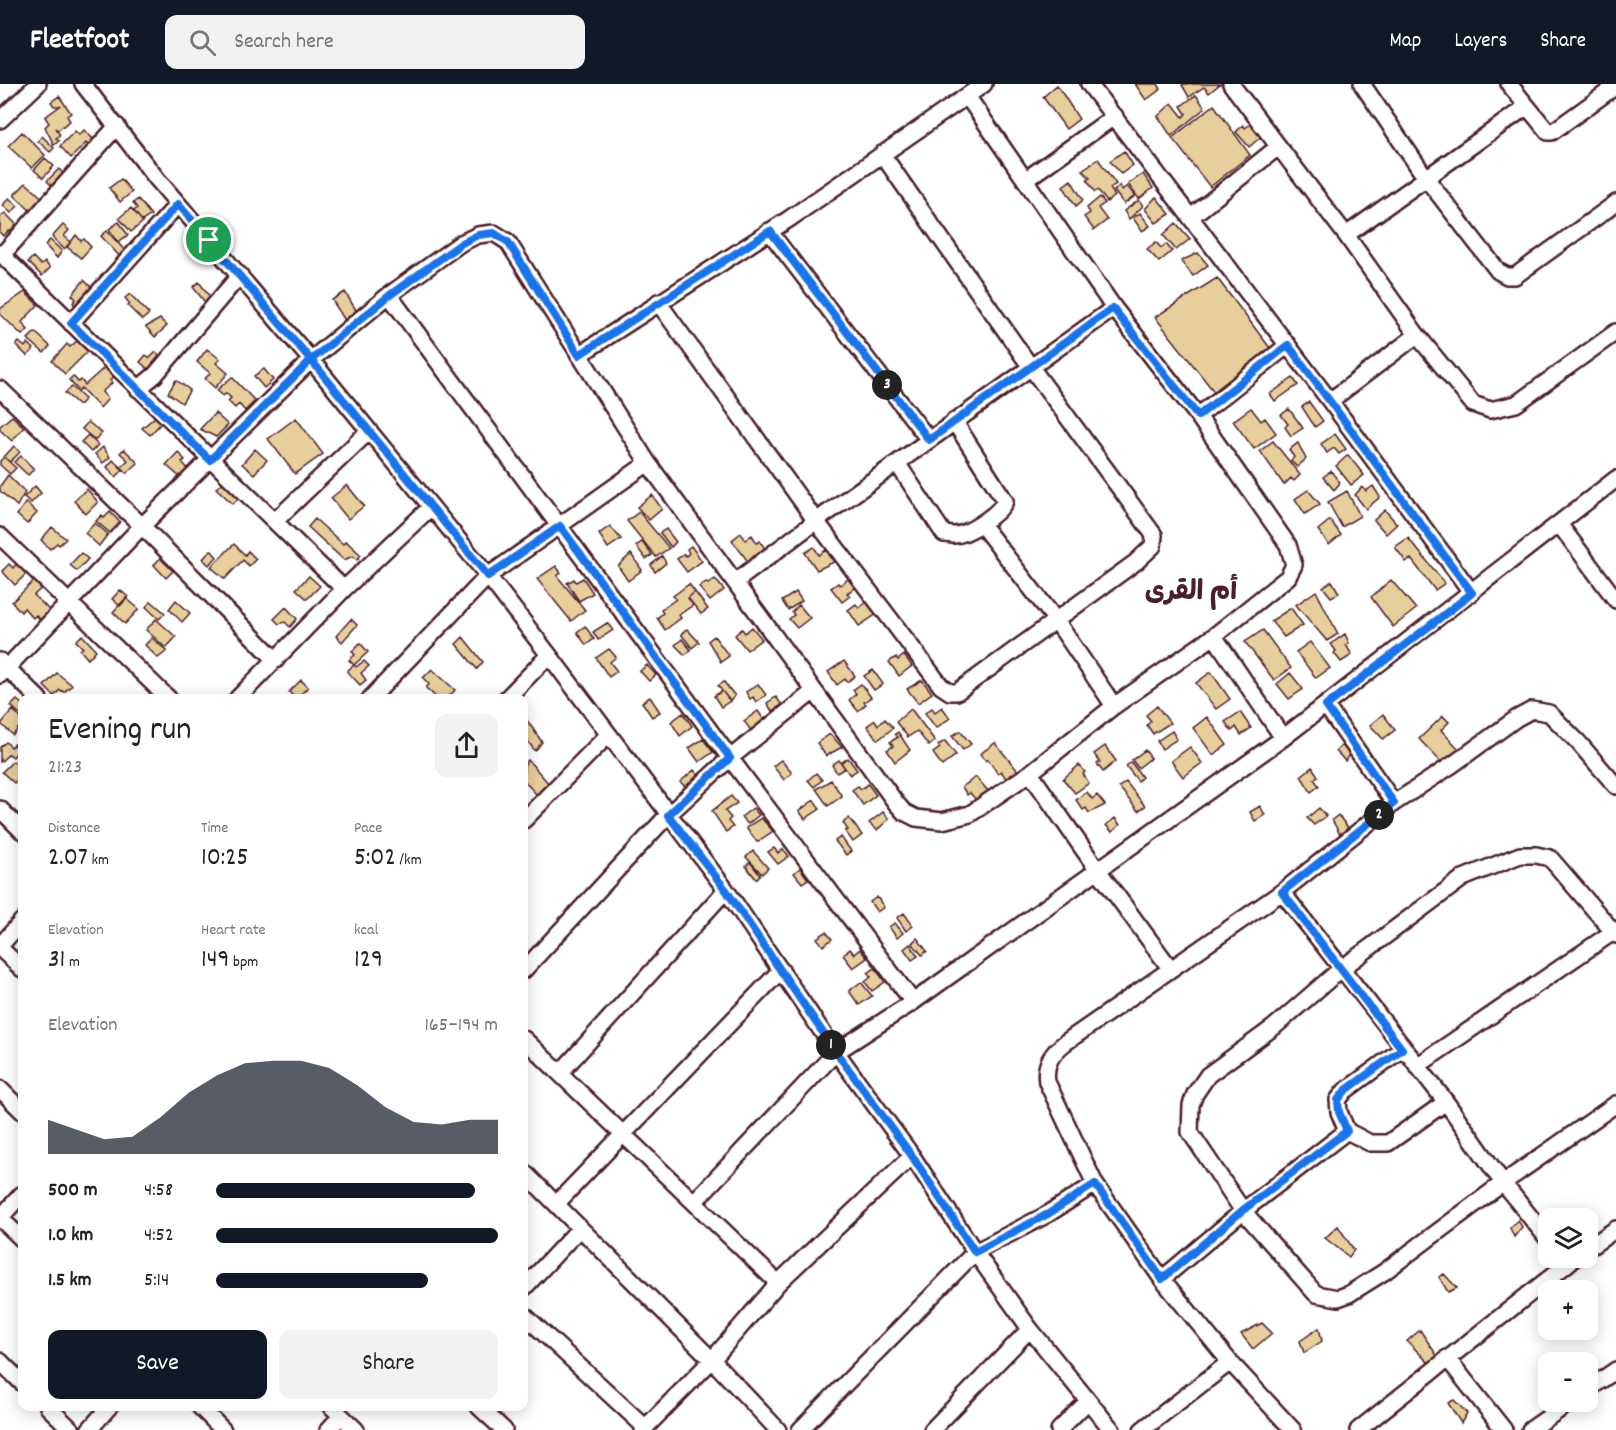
<!DOCTYPE html>
<meta charset="utf-8">
<style>
:root{--surface:#fff;--page:#f2f2f2;--text:#222;--muted:#767676;--accent:#111827}
body{margin:0;font-family:Dekko,"Playpen Sans Arabic",sans-serif;background:var(--page);color:var(--text);height:100vh;display:flex;flex-direction:column;font-size:22px;white-space:nowrap}
*{box-sizing:border-box;margin:0}
p{font-size:20px;color:var(--muted)}
.icon{flex:none;width:33px;height:33px;fill:none;stroke:currentColor;stroke-width:2;stroke-linecap:round;stroke-linejoin:round}
.map{position:relative;flex:1;overflow:hidden}
.details{position:absolute;left:18px;top:610px;width:510px;height:717px;display:flex;flex-direction:column;background:var(--surface);border-radius:12px;box-shadow:0 3px 15px #0003}
.details>*{flex:none}
.controls{position:absolute;left:1538px;top:1124px;display:grid;gap:12px}
.controls a{display:grid;place-items:center;width:60px;height:60px;border-radius:12px;background:var(--surface);box-shadow:0 3px 15px #0003;font-size:30px}
.pin{position:absolute;display:grid;place-items:center;width:51px;height:51px;color:#fff;margin:-26px;border:3px solid #fff;border-radius:50%;box-shadow:0 2px 6px #0007}
.km{position:absolute;width:30px;height:30px;margin:-15px;border-radius:50%;background:#222;color:#fff;font-size:16px;line-height:30px;text-align:center}
.round{display:grid;place-items:center;flex:none;width:63px;height:63px;border-radius:12px;background:var(--page)}
.headline{display:flex;align-items:center;justify-content:space-between;height:102px;padding:0 30px}
h1{font-size:33px;font-weight:600;line-height:45px}
.figures{display:grid;grid-template-columns:repeat(3,1fr);gap:9px;height:102px;padding:6px 30px}
.figures div{display:grid;align-content:center}
.figures b{font-size:26px;font-weight:600}
.figures small{font-size:16px;font-weight:400}
.figures p{font-size:16px}
.chart{height:168px;padding:12px 30px}
.chart p{display:flex;justify-content:space-between}
.chart svg{width:100%;height:108px;margin-top:6px;fill:var(--accent);opacity:.7}
.button{display:flex;gap:12px;margin-top:auto;padding:12px 30px}
.button a{flex:1;height:69px;border-radius:12px;background:var(--accent);color:#fff;font-size:24px;font-weight:600;line-height:69px;text-align:center}
.button a+a{background:var(--page);color:var(--text)}
ul{padding:0 30px;list-style:none;font-size:20px}
li{display:grid;grid-template-columns:96px 72px 1fr;align-items:center;height:45px}
li i{height:15px;border-radius:8px;background:var(--accent)}
header{display:flex;align-items:center;gap:36px;box-sizing:border-box;height:84px;padding:0 30px;background:var(--accent);color:#fff}
header strong{font-size:28px}
nav{display:flex;gap:33px;margin-inline-start:auto;font-size:21px}
.search{width:420px;height:54px;background:var(--page);display:flex;align-items:center;gap:15px;box-sizing:border-box;padding:0 21px;border-radius:12px;color:var(--muted);font-size:22px}
.map>svg:first-child{display:block}
.building{fill:#e7ce9d;stroke:#4a1f2b;stroke-width:1.5}
.lines{fill:none;stroke-linecap:round;stroke-linejoin:round}
.minor-casing{stroke:#4a1f2b;stroke-width:20}
.minor{stroke:#fff;stroke-width:15}
.route-casing{stroke:#fff;stroke-width:12}
.route{stroke:#1a73e8;stroke-width:8}
.labels{text-anchor:middle;dominant-baseline:central;stroke-width:4.5;stroke-linejoin:round;paint-order:stroke}
.district-label{font-size:27px;font-weight:bold;fill:#4a1f2b;stroke:#fff}
</style>
<header>
<strong>Fleetfoot</strong>
<div class="search"><svg class="icon" aria-label="search" viewBox="0 0 24 24"><circle cx="10" cy="10" r="6"/><path d="M15 15l6 6"/></svg>Search here</div>
<nav><a>Map</a><a>Layers</a><a>Share</a></nav>
</header>
<div class="map">
<svg width="1616" height="1346" viewBox="0 0 1616 1346">
<rect width="100%" height="100%" fill="#fff"/>
<filter id="ink" filterUnits="userSpaceOnUse"><feTurbulence type="fractalNoise" baseFrequency=".0167" numOctaves="2"/><feDisplacementMap in="SourceGraphic" scale="12" xChannelSelector="R" yChannelSelector="G"/><feConvolveMatrix kernelMatrix="1 2 1 2 8 2 1 2 1" color-interpolation-filters="sRGB"/></filter>
<g filter="url(#ink)">
<path class="building" d="M1135,0H1158L1161,5L1146,16Z
M1184,0H1220L1209,9L1204,3L1189,13L1182,1Z
M1057,1L1079,35L1066,45L1043,13Z
M1196,11L1205,24L1171,52L1158,32L1172,19L1183,33L1186,30L1181,22Z
M59,12L71,29L67,32L70,37L58,46L55,44L60,51L56,54L59,57L54,61L45,43L49,39L45,33L60,22H54L51,18Z
M1214,21L1250,71L1210,103L1172,54Z
M1252,39L1262,52L1249,63L1236,48L1243,41L1245,44Z
M84,46L95,57L89,62L86,59L71,74L60,62L75,47L79,51Z
M22,48L45,71L32,84L8,62Z
M42,52L54,64L50,68L38,57Z
M1124,67L1133,81L1121,90L1110,77Z
M45,74L54,82L43,94L34,86Z
M1098,75L1116,100L1110,104L1115,112L1107,118L1098,106L1095,108L1087,96L1090,94L1082,86Z
M59,85L65,91L54,104L47,97Z
M1143,90L1153,104L1139,115L1128,100Z
M121,95L132,108L120,118L109,104Z
M1071,96L1083,116L1076,122L1063,102Z
M26,99L48,119L32,128L14,111Z
M1120,101L1122,106L1127,102L1135,112L1124,120L1114,107Z
M1100,113L1105,119L1098,124L1107,136L1094,146L1084,133L1090,129L1087,124Z
M1156,113L1170,130L1156,139L1145,125Z
M9,114L18,122L11,129L3,121Z
M138,115L151,131L142,137L134,127L137,124L133,119Z
M1139,116L1143,122L1129,135L1124,127Z
M131,124L143,138L131,148L119,134Z
M5,129L17,141L12,149L9,147L3,152L0,149V133Z
M1140,129L1150,142L1142,147L1133,134Z
M119,138L128,151L118,158L109,145Z
M1176,139L1190,155L1176,166L1163,151Z
M63,141L69,146L64,152L71,158L64,165L52,153Z
M107,147L129,171L123,176L101,152Z
M76,151L81,157L84,155L91,163L81,174L67,163Z
M50,156L62,167L57,174L45,161Z
M1156,158L1161,164L1166,160L1172,167L1159,178L1147,165Z
M1198,169L1208,181L1193,192L1181,177Z
M33,173L41,181L45,178L50,184L42,192L28,178Z
M1217,194L1270,264L1215,309L1155,233Z
M84,196L96,208L80,226L73,219L76,215L72,211Z
M199,198L214,218L208,222L193,203Z
M25,208L38,221L22,238L28,246L22,251L0,230V225Z
M345,208L359,231L346,238L332,216Z
M130,210L149,230L142,236L128,222L130,220L125,214Z
M160,235L167,242L155,253L146,243Z
M35,248L50,262L44,269L28,255Z
M77,257L88,267L65,290L52,277L67,260L70,263Z
M19,258L25,263L28,259L34,265L27,272L16,261Z
M207,265L220,275L216,279L228,289L215,304L205,295L210,289L197,278Z
M156,268L166,277L155,291L140,278L146,271L150,274Z
M106,282L115,292L110,296L112,299L102,308L108,315L100,324L81,304L79,307L69,296L73,292L78,298L81,296L85,301Z
M264,285L273,296L264,304L254,292Z
M232,293L255,317L245,327L239,320L235,324L228,317L231,314L226,309L223,312L217,306Z
M1293,294L1298,301L1275,317L1270,310Z
M176,296L190,306L182,319L168,309Z
M72,303L85,315L79,321L65,309Z
M1309,318L1323,337L1315,343L1302,323Z
M1251,324L1261,337L1265,334L1276,349L1254,365L1233,337Z
M1289,325L1303,344L1291,352L1285,343L1288,340L1281,331Z
M215,329L228,341L216,353L200,345Z
M12,332L24,343L12,357L0,346V342Z
M155,333L162,338L150,351L142,344Z
M296,334L323,370L295,390L268,355Z
M88,338L102,349L95,356L82,345Z
M1335,350L1346,365L1339,370L1334,364L1327,369L1321,360Z
M88,351L98,361L91,368L81,358Z
M1273,357L1300,391L1294,397L1291,394L1284,401L1260,367Z
M1298,359L1306,375L1297,383L1291,377L1294,373L1289,366Z
M14,362L20,368L10,378L4,373Z
M103,363L110,373L103,379L95,370Z
M124,365L138,379L127,389L121,383L128,376L120,369Z
M255,365L267,376L254,390L242,380Z
M178,368L185,376L182,378L189,386L181,394L166,381Z
M1348,371L1364,391L1351,401L1336,382Z
M21,372L34,385L28,391L14,378Z
M4,373L16,384L10,390L0,381V377Z
M113,376L123,386L116,393L107,383Z
M1331,387L1340,399L1334,406L1323,393Z
M8,391L25,408L17,422L0,407V402Z
M224,398L239,413L233,420L216,404Z
M347,401L364,422L348,435L331,414Z
M35,402L41,409L31,419L24,413Z
M1373,402L1380,413L1366,425L1355,411L1362,403L1366,407Z
M87,405L98,418L86,430L74,417Z
M1308,406L1320,420L1305,430L1295,415Z
M1347,407L1360,432L1342,443L1328,418Z
M652,411L662,425L649,436L637,423Z
M26,418L37,429L27,440L17,431Z
M1385,426L1397,440L1386,450L1374,436Z
M110,428L120,438L110,449L96,437L102,431L104,434Z
M639,428L669,464L656,473L627,437Z
M315,435L343,460L346,457L361,471L357,476L353,472L344,476L308,443Z
M1330,436L1341,451L1329,461L1318,446Z
M95,439L108,450L99,462L85,449Z
M610,442L621,455L608,464L599,450Z
M52,443L66,455L59,461L57,459L50,465L41,456Z
M666,445L676,458L671,463L660,449Z
M741,449L745,456L752,451L757,459L760,457L766,466L749,479L732,456Z
M1408,454L1445,499L1435,506L1411,475L1406,478L1395,463Z
M642,458L652,471L646,475L636,462Z
M234,460L245,471L248,467L256,475L249,482L243,476L225,495L211,483Z
M691,462L702,477L687,488L677,475L684,470L686,472L689,469L687,465Z
M814,463L819,471L826,466L834,478L817,486L805,469Z
M211,466L217,473L209,481L203,475Z
M81,469L88,475L77,487L70,481Z
M631,470L642,486L628,497L618,482Z
M662,472L666,479L655,488L651,481Z
M160,474L173,487L166,494L154,481Z
M19,477L29,487L15,501L2,487L9,480L13,484Z
M556,482L561,489L557,492L585,526L571,537L537,495Z
M309,492L320,502L307,515L296,505Z
M37,494L44,502L34,511L51,528L41,537L36,531L33,534L24,524L21,528L12,518Z
M583,494L593,509L579,517L567,499L574,495L576,498Z
M715,495L724,506L710,517L699,503L706,498L708,500Z
M848,495L855,504L847,509L850,512L842,518L831,504L838,499L840,501Z
M1391,496L1416,525L1393,543L1371,513Z
M1332,497L1339,509L1331,513L1323,503Z
M689,500L695,508L688,514L693,521L679,531L681,534L665,546L657,534L663,529L661,526L676,515L673,512Z
M120,506L128,513L120,522L112,515Z
M1316,507L1338,550L1327,557L1296,521Z
M695,508L708,525L701,530L688,514Z
M796,508L802,517L788,526L782,517Z
M126,514L139,525L125,540L113,528Z
M176,516L190,529L182,538L169,525Z
M151,517L165,529L159,535L146,523Z
M868,517L877,530L859,542L848,526L856,520L859,524Z
M799,521L810,534L797,544L789,535L794,531L792,528Z
M286,523L297,535L290,543L285,538L279,540L274,535Z
M1291,524L1303,541L1284,553L1271,537Z
M156,535L176,553L166,564L146,546Z
M351,535L357,541L342,558L336,552Z
M607,539L613,546L598,556L593,548Z
M585,542L594,555L586,561L577,548Z
M752,543L762,555L747,566L735,551L742,545L745,549Z
M687,545L699,558L692,564L681,550Z
M1263,546L1291,584L1274,596L1245,558Z
M1345,550L1349,559L1346,561L1352,571L1341,578L1334,569L1336,567L1331,560Z
M82,551L96,566L88,575L80,566L83,564L76,557Z
M714,552L729,572L721,578L708,557Z
M463,553L483,578L477,585L456,560Z
M152,554L167,567L158,574L145,561Z
M682,555L691,566L685,571L675,561Z
M1310,558L1330,584L1316,594L1296,568Z
M360,559L368,568L354,581L349,576L355,571L352,567Z
M609,565L616,573L610,578L617,587L609,593L596,574Z
M904,571L912,582L899,592L889,578L896,573L898,576Z
M364,577L369,582L361,589L366,596L360,601L347,587L354,581L356,583Z
M844,577L855,592L847,598L845,595L837,601L828,588Z
M647,581L656,591L649,597L640,587Z
M432,585L455,606L447,615H438L426,604L429,600L423,594Z
M873,586L883,600L874,606L864,592Z
M1211,588L1230,615L1216,625L1196,599Z
M57,589L72,601L64,608L60,606L54,612L44,602Z
M1290,589L1303,605L1289,615L1277,600Z
M301,596L308,603L296,615L289,608Z
M922,596L932,609L918,619L907,605Z
M724,598L735,612L730,617L718,602Z
M758,600L766,611L756,618L753,613L750,615L746,608Z
M861,600L871,613L864,618L866,620L858,627L849,616L856,610L853,606Z
M722,607L730,617L721,623L714,612Z
M650,613L660,628L652,633L642,618Z
M776,613L782,621L772,627L767,619Z
M17,616L22,620V632L11,622Z
M1157,622L1170,639L1153,650L1147,641L1151,637L1146,631Z
M942,623L950,634L936,644L925,629L932,624L935,628Z
M911,625L935,657L929,662L917,647L908,653L896,638Z
M13,626L22,635V640L13,651L1,640Z
M758,627L768,642L755,652L744,637Z
M1240,628L1251,644L1241,651L1236,643L1232,647L1225,638Z
M683,629L692,642L680,652L671,638Z
M1383,630L1395,646L1383,655L1370,641Z
M524,632L542,658L535,667L524,652Z
M1443,632L1449,638L1441,646L1459,665L1443,680L1419,655Z
M1207,633L1227,661L1213,671L1193,644Z
M885,635L893,644L878,656L867,642L875,636L878,641Z
M960,647L971,660L963,666L952,652Z
M1172,647L1177,655L1162,665L1157,657Z
M898,648L910,666L895,678L887,666L893,662L890,658L898,653L895,650Z
M830,650L842,663L826,672L817,659Z
M703,655L713,668L699,678L689,664Z
M945,657L956,671L942,682L933,669L940,664L938,661Z
M6,658L11,663L14,660L19,666L13,673L9,670L0,678V663Z
M995,659L1018,687L1007,696L1001,687L998,690L988,675L986,677L980,670Z
M1342,661L1350,671L1345,677L1336,667Z
M1105,662L1116,677L1103,688L1097,680L1100,678L1094,670Z
M1190,663L1202,679L1183,693L1171,677Z
M1145,666L1151,674L1138,684L1132,676Z
M848,674L857,686L850,691L841,679Z
M528,676L550,701L539,713L524,697V682Z
M781,676L792,689L784,696L773,682Z
M839,676L845,684L837,689L832,681Z
M13,677L22,687V691L14,699L2,688Z
M1131,678L1142,693L1138,697L1126,682Z
M1079,681L1085,688L1083,690L1089,699L1075,709L1063,695Z
M1312,683L1318,692L1314,695L1319,702L1311,708L1301,692Z
M694,686L700,693L686,703L680,698Z
M816,689L822,696L814,703L808,696Z
M976,693L988,707L976,716L970,709L967,711L962,703Z
M831,696L842,712L828,722L816,705Z
M1126,698L1145,722L1138,727L1119,703Z
M868,700L876,711L863,721L852,706L858,702L861,705Z
M1087,708L1092,715L1097,711L1105,721L1089,729L1086,724L1083,726L1076,716Z
M731,712L737,719L725,727L731,734L728,737L733,743L726,748L712,727Z
M814,716L820,725L805,735L799,727Z
M1260,722L1265,731L1255,737L1250,728Z
M753,724L759,731L748,740L741,733Z
M1319,724L1326,732L1314,741L1307,734Z
M883,728L889,735L877,746L869,739Z
M1338,731L1349,745L1341,752L1332,736Z
M761,734L773,747L757,758L746,744Z
M849,734L862,751L853,758L845,747L848,746L843,739Z
M1115,734L1120,741L1112,748L1106,741Z
M841,753L851,767L846,771L835,757Z
M774,764L778,769L783,765L789,772L778,780L768,768Z
M753,767L768,784L762,790L746,773Z
M750,778L760,791L756,795L746,782Z
M800,784L808,795L802,799L794,789Z
M877,813L884,823L877,828L870,818Z
M904,829L913,842L906,847L897,834Z
M895,839L903,849L897,854L889,843Z
M826,848L832,855L823,862L817,854Z
M917,854L927,867L922,871L912,859Z
M910,860L918,872L912,876L904,865Z
M850,865L854,870L860,865L867,874L853,884L843,871Z
M875,884L885,898L872,907L865,898L871,893L868,889Z
M861,898L872,912L859,921L849,907Z
M1518,1136L1522,1143L1514,1153L1510,1144Z
M1338,1142L1354,1166L1349,1173L1325,1154Z
M1444,1190L1457,1204L1448,1208L1439,1193Z
M1262,1239L1272,1249L1253,1265L1241,1250Z
M1319,1244L1322,1257L1304,1269L1300,1257Z
M1420,1246L1438,1273L1429,1279L1407,1257Z
M1454,1316L1467,1329L1461,1339L1448,1319Z"/>
<g class="lines">
<defs>
<path id="minor" d="M83,0L157,95L311,276L488,492L549,571L726,806L836,968L912,1072L975,1168L1030,1245L1112,1346
M1089,0L1330,317L1472,509
M1231,0L1346,151L1417,251L1473,320L1490,326L1516,320L1616,248
M1362,0L1426,94L1498,187L1507,192H1515L1616,119
M1509,0L1548,48H1552L1616,2
M967,12L1114,224
M0,36L38,0
M1025,96L1115,32
M1191,133L1278,63
M769,147L929,356
M1346,151L1526,23
M0,169L344,505
M2,171L117,42
M389,211L730,674L913,918
M658,218L816,437L941,602L950,608H957L1136,478L1153,462L1154,451L1030,282L882,70
M71,239L178,120
M579,271L789,135L984,0
M0,305L142,442L276,576
M138,305L155,291L240,191
M1330,317L1417,251
M1198,332L1288,261
M897,379L944,450C945,450 953,451 954,451C968,451 1000,429 1005,417L954,337
M275,437L369,347
M981,440L1055,535L1114,622
M1559,440L1616,516
M0,452L169,615
M1214,552L1283,654
M0,577L39,615
M0,591L142,442L311,276L389,211L461,159L478,151L494,149L508,158L648,379L896,719L904,728L916,734L942,737L970,730L1030,689L1114,622L1214,552L1288,493L1294,481L1288,461L1198,332L1114,224L816,437L735,498
M237,615L344,505L431,423
M370,615L488,492L648,379
M506,615L549,571
M1326,622L1394,719
M1030,689L1097,785L1170,884
M0,725L22,747
M524,736L608,651
M1282,808L1446,1018L1503,1099L1548,1155
M1616,851L1550,774L1536,771H1520L1463,794L1341,885L1274,943L1208,991L1195,1010L1191,1021L1190,1048L1243,1127L1316,1210L1338,1214L1349,1210L1384,1188L1503,1099L1616,1020
M0,862L22,837
M0,864L22,885
M524,886L668,731L730,674L814,607
M524,955L778,1199
M1402,965L1345,1007L1338,1016L1339,1028L1347,1047L1370,1059H1388L1446,1018
M1417,982L1616,846
M560,989L726,806
M0,1005L22,1027
M524,1088L712,1276L778,1346
M694,1118L836,968L913,918L1283,654L1616,395
M556,1120L781,886
M0,1134L22,1110
M0,1134L22,1155
M1587,1165L1616,1145
M1162,1195L1243,1127L1347,1047
M524,1204L580,1144
M524,1231L646,1344
M1447,1274L1504,1346
M0,1277L22,1299
M1587,1306L1616,1286
M48,1323L72,1346
M200,1323L223,1346
M332,1323L356,1346
M479,1323L504,1346
M89,1346L109,1323
M328,1346L341,1332
M643,1346L712,1276L778,1199L912,1072
M800,1346L975,1168L1048,1130L1095,1100
M932,1346L1030,1245
M1059,1346L1088,1317
M1142,1346L1230,1278
M1293,1346L1230,1278L1162,1195L1112,1124L1095,1100L1047,998C1044,980 1052,969 1066,958L1282,808L1394,719L1452,681L1517,634L1532,626L1549,629L1578,658L1616,702
M1358,1346L1576,1173
M1530,1346L1572,1317"/>
</defs>
<use href="#minor" class="minor-casing"/>
<use href="#minor" class="minor"/>
</g>
</g>
<g class="lines" filter="url(#ink)">
<defs>
<path id="route" d="M209,156L311,276L488,492L560,442L730,674L668,731L726,806L836,968L912,1072L975,1168L1048,1130L1095,1100L1162,1195L1243,1126L1347,1047L1339,1028L1338,1016L1345,1007L1402,965L1282,808L1394,719L1326,622L1472,509L1288,261L1198,332L1113,224L929,356L770,147L579,271L508,158L494,149L478,151L462,159L390,211L311,276L210,376L71,239L178,120L209,156"/>
</defs>
<use href="#route" class="route-casing"/>
<use href="#route" class="route"/>
</g>
<g class="labels">
<g class="district-label">
<text x="1191" y="509">أم القرى</text>
</g>
</g>
</svg>
<div class="controls">
<a><svg class="icon" aria-label="layers" viewBox="0 0 24 24"><path d="M12 4l9 5-9 5-9-5zM3 14l9 5 9-5"/></svg></a>
<a>+</a>
<a>−</a>
</div>
<div class="pin" style="left:209px;top:156px;background:#1e9e55"><svg class="icon" aria-label="arrive" viewBox="0 0 24 24"><path d="M6 21V4h12l-3 4 3 4H6"/></svg></div>
<b class="km" style="left:831px;top:961px">1</b>
<b class="km" style="left:1379px;top:731px">2</b>
<b class="km" style="left:887px;top:301px">3</b>
<section class="details">
<div class="headline"><div><h1>Evening run</h1><p>21:23</p></div><a class="round"><svg class="icon" aria-label="share" viewBox="0 0 24 24"><path d="M12 15V3M7 8l5-5 5 5M5 13v7h14v-7"/></svg></a></div>
<div class="figures">
<div><p>Distance</p><b>2.07<small> km</small></b></div>
<div><p>Time</p><b>10:25</b></div>
<div><p>Pace</p><b>5:02<small> /km</small></b></div>
</div>
<div class="figures">
<div><p>Elevation</p><b>31<small> m</small></b></div>
<div><p>Heart rate</p><b>149<small> bpm</small></b></div>
<div><p>kcal</p><b>129</b></div>
</div>
<div class="chart"><p><span>Elevation</span>165–194 m</p>
<svg viewBox="0 0 160 44" preserveAspectRatio="none"><path d="M0 44V30L10 34L20 38L30 37L40 29L50 19L60 12L70 7L80 6L90 6L100 9L110 16L120 25L130 31L140 32L150 30L160 30V44z"/></svg>
</div>
<ul>
<li><b>500 m</b>4:58<i style="width:92%"></i></li>
<li><b>1.0 km</b>4:52<i style="width:100%"></i></li>
<li><b>1.5 km</b>5:14<i style="width:75%"></i></li>
</ul>
<div class="button"><a>Save</a><a>Share</a></div>
</section>
</div>
